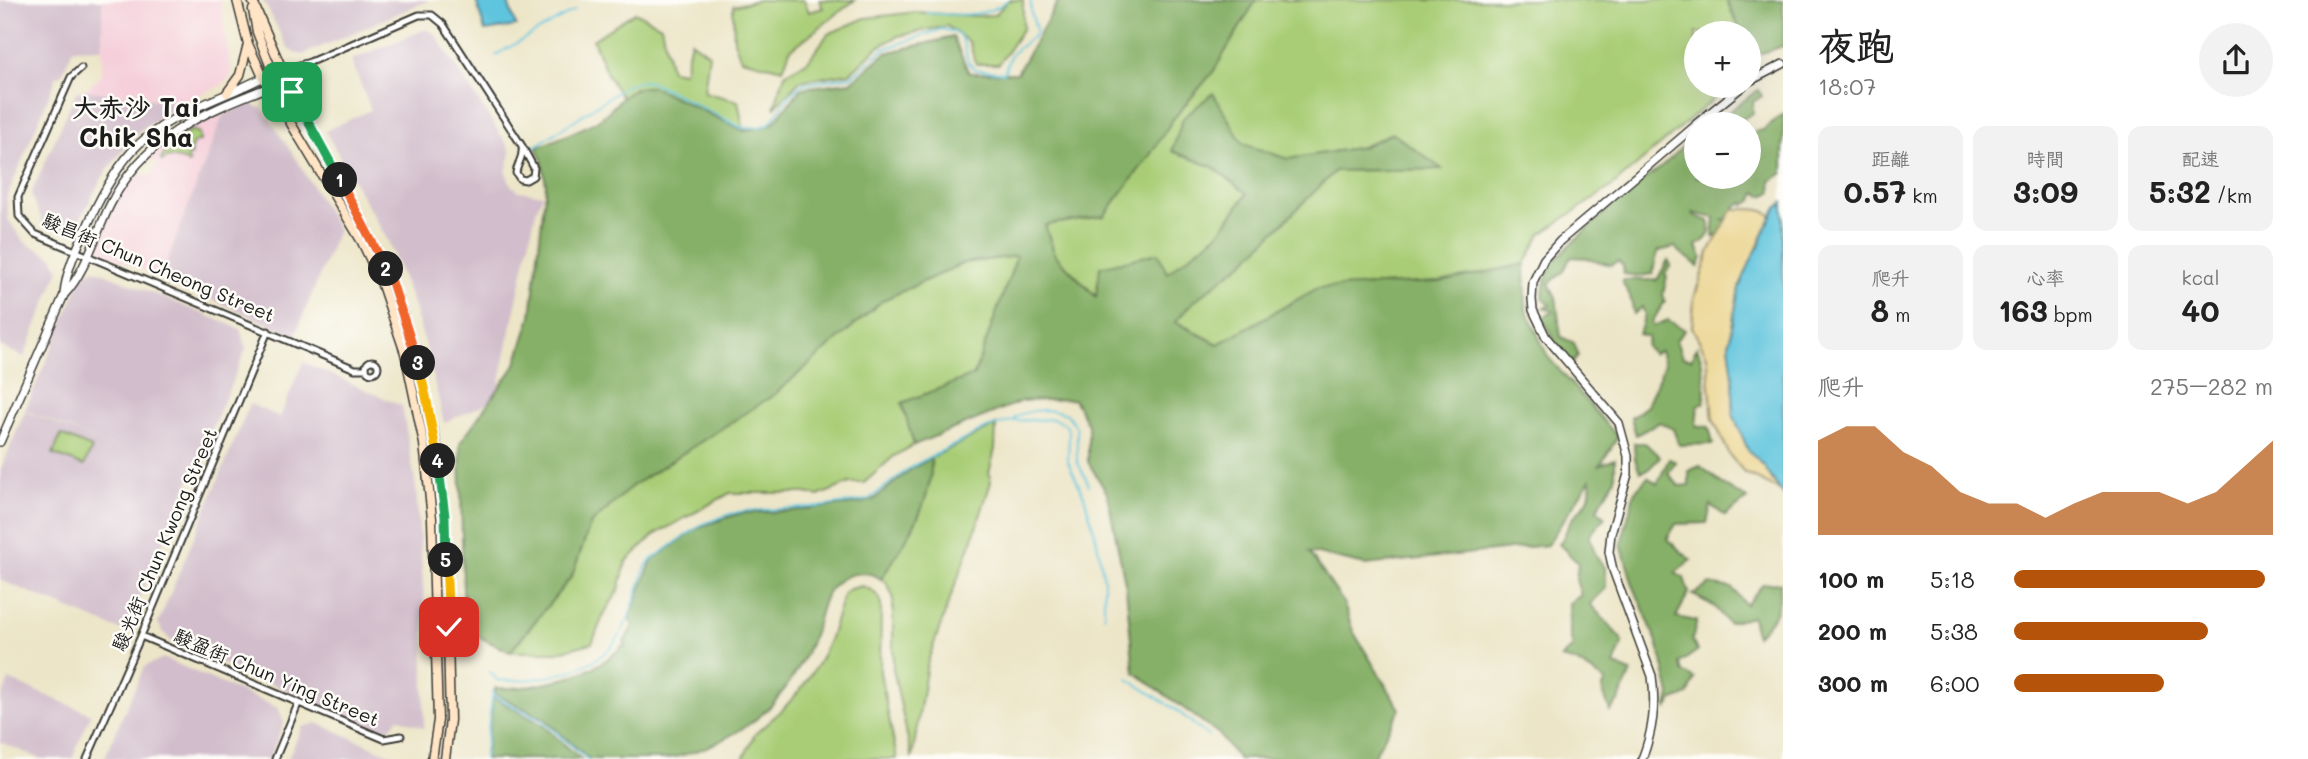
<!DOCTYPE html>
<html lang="zh-TW">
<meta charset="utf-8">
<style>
:root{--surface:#fff;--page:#f2f2f2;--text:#222;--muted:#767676;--accent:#b45309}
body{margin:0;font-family:Mali,"LXGW WenKai TC",sans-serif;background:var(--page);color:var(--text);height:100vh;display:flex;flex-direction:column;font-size:26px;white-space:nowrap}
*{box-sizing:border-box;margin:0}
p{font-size:23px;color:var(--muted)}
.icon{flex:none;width:38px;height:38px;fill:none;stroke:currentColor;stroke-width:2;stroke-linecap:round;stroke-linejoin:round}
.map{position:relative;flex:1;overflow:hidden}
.details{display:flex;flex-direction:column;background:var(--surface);width:525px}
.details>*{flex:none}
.controls{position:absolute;left:1684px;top:21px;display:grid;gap:14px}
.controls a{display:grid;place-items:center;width:77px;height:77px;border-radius:50%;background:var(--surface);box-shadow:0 7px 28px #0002;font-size:35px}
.pin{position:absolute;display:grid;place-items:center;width:60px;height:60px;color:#fff;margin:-30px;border-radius:14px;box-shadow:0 4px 10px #0006}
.km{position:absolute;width:35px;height:35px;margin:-18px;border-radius:50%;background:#222;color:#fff;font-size:19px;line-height:35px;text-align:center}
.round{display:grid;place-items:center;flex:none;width:74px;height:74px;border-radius:37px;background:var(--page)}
.summary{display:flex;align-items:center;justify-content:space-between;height:119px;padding:0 35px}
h1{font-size:38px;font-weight:700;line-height:52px}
.metrics{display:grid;grid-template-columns:repeat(3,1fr);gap:10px;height:119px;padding:7px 35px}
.metrics div{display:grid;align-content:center;border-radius:14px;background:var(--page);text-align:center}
.metrics b{font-size:30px;font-weight:700}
.metrics small{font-size:19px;font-weight:400}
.metrics p{font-size:19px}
.chart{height:196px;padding:14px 35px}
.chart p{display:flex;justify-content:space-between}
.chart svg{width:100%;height:126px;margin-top:7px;fill:var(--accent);opacity:.7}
ul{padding:0 35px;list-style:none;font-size:23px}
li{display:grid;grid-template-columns:112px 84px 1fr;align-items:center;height:52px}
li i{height:18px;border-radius:9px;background:var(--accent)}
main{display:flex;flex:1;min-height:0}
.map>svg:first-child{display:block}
.built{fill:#f5cfda}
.industrial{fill:#d1bdcb}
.green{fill:#a9cd76;stroke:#627449;stroke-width:2}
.forest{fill:#86b067;stroke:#516642;stroke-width:2}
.sand{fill:#eeda9e;stroke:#857b5d;stroke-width:2}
.water{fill:#5fc4dd;stroke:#3e707c;stroke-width:2}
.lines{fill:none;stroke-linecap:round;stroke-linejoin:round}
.stream{stroke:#5fc4dd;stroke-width:2}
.minor-casing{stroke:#3b3a36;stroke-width:9}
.tertiary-casing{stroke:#3b3a36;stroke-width:10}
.secondary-casing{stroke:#3b3a36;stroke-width:11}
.minor{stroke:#fff;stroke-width:5}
.tertiary{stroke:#fff;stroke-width:7}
.secondary{stroke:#ffe4c6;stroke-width:8}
.split-1-casing{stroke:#fff;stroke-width:14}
.split-2-casing{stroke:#fff;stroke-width:14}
.split-3-casing{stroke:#fff;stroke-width:14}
.split-4-casing{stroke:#fff;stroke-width:14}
.split-5-casing{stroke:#fff;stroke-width:14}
.split-6-casing{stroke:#fff;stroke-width:14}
.split-1{stroke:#22a559;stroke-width:9}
.split-2{stroke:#f0652b;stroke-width:9}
.split-3{stroke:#f0652b;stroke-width:9}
.split-4{stroke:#f5b400;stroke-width:9}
.split-5{stroke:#22a559;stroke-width:9}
.split-6{stroke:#f5b400;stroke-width:9}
.labels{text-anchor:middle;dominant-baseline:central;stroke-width:5;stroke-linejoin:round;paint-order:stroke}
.street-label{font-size:19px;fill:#1c1c1c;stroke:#fdfcf7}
.district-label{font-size:26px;font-weight:bold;fill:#1c1c1c;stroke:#fdfcf7}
</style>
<main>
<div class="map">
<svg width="1783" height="759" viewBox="0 0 1783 759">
<rect width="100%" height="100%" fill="#fdfcf7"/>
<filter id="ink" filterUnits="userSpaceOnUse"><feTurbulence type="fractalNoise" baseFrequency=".0143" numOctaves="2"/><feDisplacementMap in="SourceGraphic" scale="14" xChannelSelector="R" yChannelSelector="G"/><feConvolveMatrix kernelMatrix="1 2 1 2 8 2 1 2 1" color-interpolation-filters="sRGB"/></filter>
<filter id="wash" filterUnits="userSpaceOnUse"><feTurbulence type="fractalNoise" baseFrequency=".00686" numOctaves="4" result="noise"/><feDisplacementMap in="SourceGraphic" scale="28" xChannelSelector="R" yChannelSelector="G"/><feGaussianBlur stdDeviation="1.57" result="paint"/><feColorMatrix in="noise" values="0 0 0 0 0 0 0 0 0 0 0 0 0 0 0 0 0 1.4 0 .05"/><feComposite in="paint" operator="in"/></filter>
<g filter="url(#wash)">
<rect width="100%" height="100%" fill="#ece5c7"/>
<path class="built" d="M102,0H220L231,71L230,78L218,87L181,103L85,90L100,77L102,73Z
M223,115L161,277L100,252L97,241L120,191L136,171L151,177L157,163L147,158L183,130Z"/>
<path class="industrial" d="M0,0H102V48L73,49L61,76H57L7,197L8,219L20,237L26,243L53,257L59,270L24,357L0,346Z
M263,0H429L302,55L289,50Z
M426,29L435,34L508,146L511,153L506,172L511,185L519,191L543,195L536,211L496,399L444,423L426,347L411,298L388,241L325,131L371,110L351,60Z
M85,90L181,103L141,130L125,147L103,176L76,227L64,232L43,224L31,194L76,92Z
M249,104L262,108L297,160L338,230L295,336L161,277L223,115Z
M94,269L240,329L246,349L125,632L0,580V471L25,411L140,458L25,410L83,275Z
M303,362L402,406L416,487L424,598V728L398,718L392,726L384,731L378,730L171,641L163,632L158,623L250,404L280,417Z
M163,658L278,708L284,723L269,759H104L144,667Z
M9,680L91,714L72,759H41L0,742V701Z
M317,723L401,759H288L302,727Z"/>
<path class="green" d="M757,0H804L809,12L823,8L819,0H855L790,50L783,69L741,59L734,41L733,6Z
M1009,0H1023V28L999,64H976L969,42L947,26L898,36L878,47L850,73L799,81L774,108L785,74L808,61L828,34L865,18L916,12L974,16L994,15Z
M1256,0H1726L1742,33H1696V86H1729L1611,187L1541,234L1525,264L1441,282L1318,288L1218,344L1175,321L1195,300L1245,261L1335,171L1441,169L1392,133L1362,147L1288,159L1243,144L1172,151L1213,167L1247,193L1218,234L1167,274L1097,297L1055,255L1045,225L1104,216L1150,155L1173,119L1213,72Z
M635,12L661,26L671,70L684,72L691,41L709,54L704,92L738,101L744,131L653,87L634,88L622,98L607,74L593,40Z
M192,130L199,133L200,141L194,142L190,150L192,154L191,156L188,155L187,158L190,162L188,164L184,160L169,157L162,161L161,159L172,141Z
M1017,256L974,375L902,403L914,445L894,456L864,483H850L818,496L805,493H730L654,535L626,562L619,590L604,614L592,643L557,652H510L572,576L590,525L632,486L775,394L883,300L964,263Z
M996,425L995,449L989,473L991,482L973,538L948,604L927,664L912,759L893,669V596L886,582L881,579C904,545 934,501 931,458Z
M61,435L92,448L84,466L53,454Z
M862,586C873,590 879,594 881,606L880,672L897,759H743L755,734L783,709L802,688L819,662L830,638L844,593L850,589Z"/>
<path class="forest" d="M1059,0H1256L1213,72L1173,119L1150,155L1104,216L1045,225L1055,255L1096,297L1100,267L1158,253L1167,273L1218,234L1247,194L1213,167L1172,151L1183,118L1213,93L1243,144L1288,159L1362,147L1392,133L1442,169L1335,171L1245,261L1195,300L1175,322L1218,344L1318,288L1441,282L1525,264L1526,309L1548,357L1618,437L1600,465L1615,459V479L1597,509L1605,517L1589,536L1597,558L1605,567L1606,588L1590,604L1623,641L1614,665L1631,672L1619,700L1610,711L1602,689L1606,681L1576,662L1561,658L1573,647L1570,635L1569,603L1581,595L1576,580L1578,563L1559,544C1566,537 1566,527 1572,519C1584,503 1592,504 1590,480L1547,545L1365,565L1309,552L1343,602L1353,631L1400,709L1372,759H1238L1219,734L1134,672L1126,588L1107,493L1088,462V425L1074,399L1022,401L914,445L902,403L974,375L1017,256L963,263L883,300L775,394L632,486L590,525L572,576L510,652L467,631L463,590L460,443L516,364L531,316L546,184L542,160L536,148C556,139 579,131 598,120C619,106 625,84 654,87L744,131L772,124L802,88L851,82L886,53L953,37L969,73H1017Z
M1726,0H1783V46L1753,56L1748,46V33H1742Z
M1758,90L1762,96L1753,102V113L1734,124H1707L1730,111Z
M1783,114V173L1771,181L1772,192L1762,196L1756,192L1753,200L1744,205L1743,202L1736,206L1732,216L1723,220L1731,222L1722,235L1713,237L1715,218L1693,213L1695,216L1709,221C1713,234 1707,239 1697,246L1702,258L1698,267C1691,258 1682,256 1675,247L1659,251L1656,257L1653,274L1639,276L1624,274L1623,266L1618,261L1611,265L1586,258L1572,257L1569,260L1564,271L1549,284L1556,297L1561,337L1574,343L1578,355L1573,363L1559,348L1542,318L1553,311L1544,308L1550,305L1543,298C1543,280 1548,278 1552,262L1637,182C1656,177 1680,148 1696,134V177H1748V133L1763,130Z
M1668,260L1671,265L1665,274L1667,276L1663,294L1665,301L1652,322L1654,326L1668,320L1685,330L1676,340L1682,357L1691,359L1697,347C1704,365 1706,382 1704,402L1698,406L1696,426L1709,427L1713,444L1679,445L1673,429L1660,422L1636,435L1631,418L1647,406L1664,365L1660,351L1653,354L1646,346L1648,337L1639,334L1645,315L1642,307L1634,314L1630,296L1622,282L1623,280H1657Z
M1634,443H1645L1660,457L1649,469L1640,472L1635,459Z
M931,458C934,501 904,545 881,579C866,569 845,573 833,586C822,597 820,616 815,630C804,665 779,705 748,725C723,741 694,755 664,759C640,759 614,759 589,759L543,718L495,694V688C534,690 596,676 622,646L625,647L626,644L624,642L633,626L629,619L652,560L699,527L741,513L790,511L862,503L874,499L910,470Z
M1669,459L1676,462L1668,473L1679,486L1689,485V471L1700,466L1725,486L1747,499L1725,516L1711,505L1707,523L1676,524L1667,539L1691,560L1675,573L1684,578L1689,593L1676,617L1697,621L1692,640L1697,651L1680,663L1683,672L1695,679L1688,695L1673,700L1666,710L1670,695L1661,656L1655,637L1633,585L1621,544L1635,491L1648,477L1657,484Z
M1780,583C1781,607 1774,620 1756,636L1752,617L1728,623L1714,606L1693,595L1710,584L1732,588L1746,605L1763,584Z
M493,697L541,724L581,759H485Z"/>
<path class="sand" d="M1733,209C1746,209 1761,208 1772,215L1739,288L1729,344L1733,377V414L1748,450L1763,465L1779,490L1745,473L1730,456L1713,419L1707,356L1692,327L1694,298L1710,250Z"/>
<path class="water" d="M476,0H507L516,26L485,31Z
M1783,203V495L1763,465L1748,450L1733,414V377L1729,344L1739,288L1752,258L1760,244L1766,227L1776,209Z"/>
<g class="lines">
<path class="stream" d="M927,13C955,15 986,19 1008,0
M496,55L575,10
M534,147L626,86C635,81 642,81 652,82L742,128L759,127L769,124L790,95L802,84L852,76L884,49L942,29L954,32L959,35L963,41L968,62L974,69L1004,73L1011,54L1035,35L1036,29L1031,12V0
M1015,420L1014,418C1027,409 1052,408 1067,414L1077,428V461L1089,485
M490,672L497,680C533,683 593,673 616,641C630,623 638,588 646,566L651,560L701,525L730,514L744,511L819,507L868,500L911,467L987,428L1011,421L1053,419L1064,423L1067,427L1069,433L1068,462L1084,496L1096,537L1104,579V616
M1128,679L1175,709L1208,736
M492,695L541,720L587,759
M484,759L493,691"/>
</g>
</g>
<g filter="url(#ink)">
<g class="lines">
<defs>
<path id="minor" d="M81,68L71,77L18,197L19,216L35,234L355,369H366
M282,70L310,62L419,15H432L443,24L522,146L534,168L533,176L526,180L520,179L516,173C517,163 524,158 522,146
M269,87L304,70L310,62
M366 367a6 6 0 1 1 12 0a6 6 0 1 1-12 0Z
M141,636L384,739L401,736
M87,759L141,636L268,331
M275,759L298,704"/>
<path id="tertiary" d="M1748,82L1783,64
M1696,124L1743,86
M64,294C66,271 76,250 86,229C98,201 112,174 132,151C161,119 205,104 243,87C256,81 268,75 282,70
M0,442L64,295C87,270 95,235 110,205C144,137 202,113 269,87
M1642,759C1653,731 1656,706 1652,676L1613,570L1609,552L1611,533L1628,474V456L1619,423L1546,337L1533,310L1532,299L1533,282L1544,259L1560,241L1696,125"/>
<path id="secondary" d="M237,0L248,44L263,77L362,242L381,282L405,353L424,444L432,518L438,720L432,759
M252,0L292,92L353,205L391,279L414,349L426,396L436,443L445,516L450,720L445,759
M253,10L257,32L273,73L269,87
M227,93L240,75L248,44"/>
</defs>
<use href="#minor" class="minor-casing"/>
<use href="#tertiary" class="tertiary-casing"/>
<use href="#secondary" class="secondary-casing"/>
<use href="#minor" class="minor"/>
<use href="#tertiary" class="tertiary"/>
<use href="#secondary" class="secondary"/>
</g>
</g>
<g class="lines" filter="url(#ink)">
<defs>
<path id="split-1" d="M292,92L340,180"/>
<path id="split-2" d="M340,180L386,269"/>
<path id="split-3" d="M386,269L391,279L418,363"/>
<path id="split-4" d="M418,363L426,396L438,461"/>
<path id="split-5" d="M438,461L445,516L446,560"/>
<path id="split-6" d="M446,560L449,627"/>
</defs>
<use href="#split-1" class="split-1-casing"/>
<use href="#split-2" class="split-2-casing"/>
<use href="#split-3" class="split-3-casing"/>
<use href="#split-4" class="split-4-casing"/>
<use href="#split-5" class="split-5-casing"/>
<use href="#split-6" class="split-6-casing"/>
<use href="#split-1" class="split-1"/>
<use href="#split-2" class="split-2"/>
<use href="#split-3" class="split-3"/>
<use href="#split-4" class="split-4"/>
<use href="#split-5" class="split-5"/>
<use href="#split-6" class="split-6"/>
</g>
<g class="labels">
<g class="street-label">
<text transform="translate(159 267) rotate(23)">駿昌街 Chun Cheong Street</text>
<text transform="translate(164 539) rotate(-67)">駿光街 Chun Kwong Street</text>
<text transform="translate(277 677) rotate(23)">駿盈街 Chun Ying Street</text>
</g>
<g class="district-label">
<text x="136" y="107">大赤沙 Tai<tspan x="136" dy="30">Chik Sha</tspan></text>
</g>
</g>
</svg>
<div class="controls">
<a>+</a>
<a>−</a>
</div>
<div class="pin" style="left:292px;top:92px;background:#1e9e55"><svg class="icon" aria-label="arrive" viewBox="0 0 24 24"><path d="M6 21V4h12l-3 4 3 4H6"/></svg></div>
<div class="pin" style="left:449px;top:627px;background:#d93025"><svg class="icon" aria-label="check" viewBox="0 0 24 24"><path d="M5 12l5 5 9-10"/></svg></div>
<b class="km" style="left:340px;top:180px">1</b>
<b class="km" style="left:386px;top:269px">2</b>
<b class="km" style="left:418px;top:363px">3</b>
<b class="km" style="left:438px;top:461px">4</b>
<b class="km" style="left:446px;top:560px">5</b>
</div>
<section class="details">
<div class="summary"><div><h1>夜跑</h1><p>18:07</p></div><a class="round"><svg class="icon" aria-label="share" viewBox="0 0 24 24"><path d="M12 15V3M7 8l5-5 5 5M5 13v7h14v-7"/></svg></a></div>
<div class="metrics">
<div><p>距離</p><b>0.57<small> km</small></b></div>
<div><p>時間</p><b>3:09</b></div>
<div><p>配速</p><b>5:32<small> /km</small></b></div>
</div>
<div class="metrics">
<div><p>爬升</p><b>8<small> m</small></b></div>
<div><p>心率</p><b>163<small> bpm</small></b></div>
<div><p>kcal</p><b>40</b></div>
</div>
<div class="chart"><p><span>爬升</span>275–282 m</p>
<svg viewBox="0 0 160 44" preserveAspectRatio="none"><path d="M0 44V11L10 6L20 6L30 15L40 20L50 29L60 33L70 33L80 38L90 33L100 29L110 29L120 29L130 33L140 29L150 20L160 11V44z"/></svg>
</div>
<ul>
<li><b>100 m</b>5:18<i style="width:97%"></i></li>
<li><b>200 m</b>5:38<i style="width:75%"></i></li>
<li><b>300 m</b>6:00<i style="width:58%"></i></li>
</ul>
</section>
</main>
